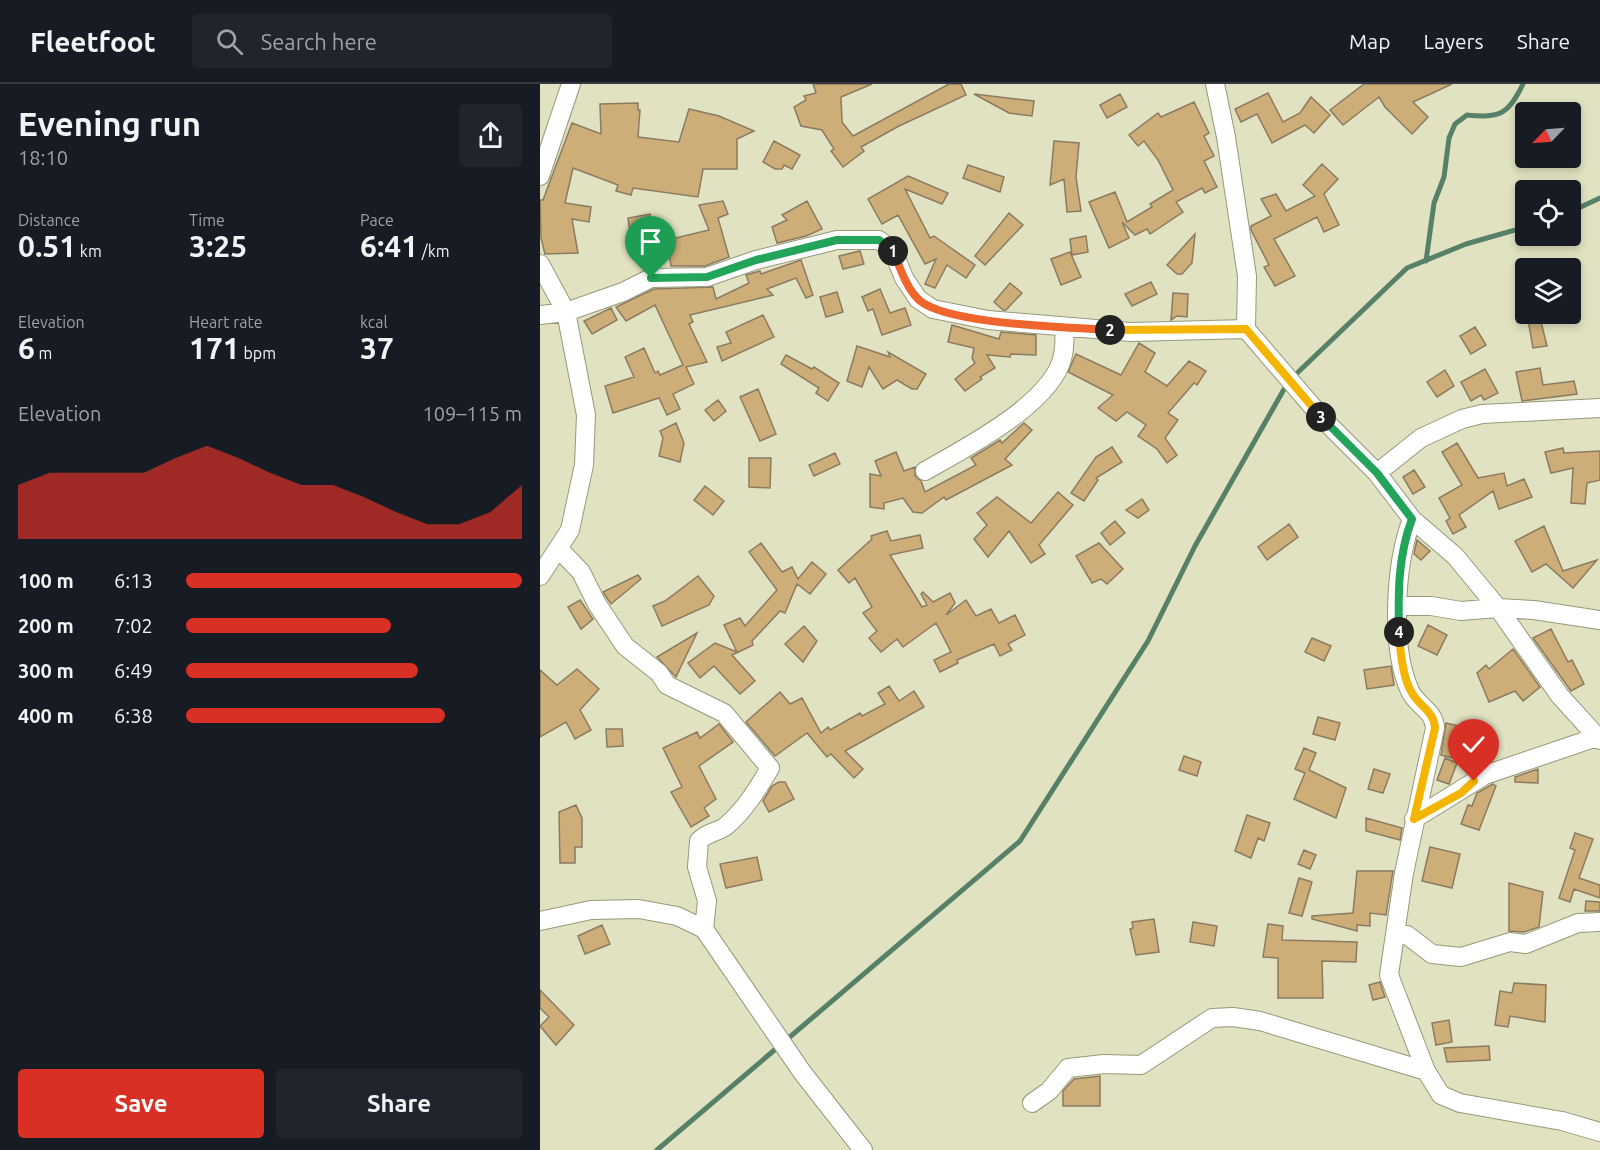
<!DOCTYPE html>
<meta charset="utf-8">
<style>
:root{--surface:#171b24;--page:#20242c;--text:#f1f3f6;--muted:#9ea1a6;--line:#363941;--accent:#d93025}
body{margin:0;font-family:Ubuntu,sans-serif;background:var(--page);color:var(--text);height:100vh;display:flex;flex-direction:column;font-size:22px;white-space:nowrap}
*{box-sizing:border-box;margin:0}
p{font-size:20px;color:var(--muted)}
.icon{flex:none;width:33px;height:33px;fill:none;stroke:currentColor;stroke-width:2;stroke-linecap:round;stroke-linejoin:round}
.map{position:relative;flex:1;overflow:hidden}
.side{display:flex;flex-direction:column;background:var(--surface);width:540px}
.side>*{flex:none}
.needle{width:39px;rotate:245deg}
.fabs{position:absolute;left:975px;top:18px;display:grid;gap:12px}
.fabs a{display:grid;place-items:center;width:66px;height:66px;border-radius:6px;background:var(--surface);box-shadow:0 3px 9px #0003;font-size:30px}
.pin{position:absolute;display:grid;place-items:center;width:51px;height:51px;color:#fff;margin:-62px -26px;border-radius:50% 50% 50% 0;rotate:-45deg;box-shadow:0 0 6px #0007}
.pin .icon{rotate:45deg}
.km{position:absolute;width:30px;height:30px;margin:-15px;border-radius:50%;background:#222;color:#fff;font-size:16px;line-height:30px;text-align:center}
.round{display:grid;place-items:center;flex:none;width:63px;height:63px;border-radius:6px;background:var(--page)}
.overview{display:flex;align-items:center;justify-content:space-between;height:102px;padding:0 18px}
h1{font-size:33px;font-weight:700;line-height:45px}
.metrics{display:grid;grid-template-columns:repeat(3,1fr);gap:9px;height:102px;padding:6px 18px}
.metrics div{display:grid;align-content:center}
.metrics b{font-size:30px;font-weight:700}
.metrics small{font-size:16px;font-weight:400}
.metrics p{font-size:16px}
.chart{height:168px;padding:12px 18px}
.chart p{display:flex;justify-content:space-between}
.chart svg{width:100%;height:108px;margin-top:6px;fill:var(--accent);opacity:.7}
.cta{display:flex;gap:12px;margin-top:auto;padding:12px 18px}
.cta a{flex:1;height:69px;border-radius:6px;background:var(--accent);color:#fff;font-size:24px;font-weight:700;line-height:69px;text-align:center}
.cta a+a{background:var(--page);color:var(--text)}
ul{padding:0 18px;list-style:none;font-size:20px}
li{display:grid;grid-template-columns:96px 72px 1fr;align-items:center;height:45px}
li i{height:15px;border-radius:8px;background:var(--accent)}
header{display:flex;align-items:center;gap:36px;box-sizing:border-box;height:84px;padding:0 30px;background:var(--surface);border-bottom:2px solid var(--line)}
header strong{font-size:28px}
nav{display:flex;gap:33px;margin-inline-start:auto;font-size:21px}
.search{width:420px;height:54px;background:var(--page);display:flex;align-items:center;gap:15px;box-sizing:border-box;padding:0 21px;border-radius:6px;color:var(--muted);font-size:22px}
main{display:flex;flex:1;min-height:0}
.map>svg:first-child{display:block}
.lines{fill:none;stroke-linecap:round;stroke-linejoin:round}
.stream{stroke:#568168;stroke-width:5}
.building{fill:#cdae78;stroke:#8b7b60;stroke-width:1.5}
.street-casing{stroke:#98987a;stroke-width:20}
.street{stroke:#fff;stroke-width:18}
.split-1-casing{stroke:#fff;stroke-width:12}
.split-2-casing{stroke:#fff;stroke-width:12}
.split-3-casing{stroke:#fff;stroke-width:12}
.split-4-casing{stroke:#fff;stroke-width:12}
.split-5-casing{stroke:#fff;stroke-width:12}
.split-1{stroke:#22a559;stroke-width:8}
.split-2{stroke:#f0652b;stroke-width:8}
.split-3{stroke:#f5b400;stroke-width:8}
.split-4{stroke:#22a559;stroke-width:8}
.split-5{stroke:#f5b400;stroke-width:8}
</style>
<header>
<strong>Fleetfoot</strong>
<div class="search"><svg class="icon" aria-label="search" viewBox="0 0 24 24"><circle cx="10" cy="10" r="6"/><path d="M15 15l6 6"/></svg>Search here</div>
<nav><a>Map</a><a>Layers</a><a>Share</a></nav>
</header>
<main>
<section class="side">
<div class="overview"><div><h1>Evening run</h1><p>18:10</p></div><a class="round"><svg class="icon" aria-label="share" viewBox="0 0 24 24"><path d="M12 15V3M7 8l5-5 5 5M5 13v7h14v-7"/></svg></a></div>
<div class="metrics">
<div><p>Distance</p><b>0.51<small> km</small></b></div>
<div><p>Time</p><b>3:25</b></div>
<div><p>Pace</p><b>6:41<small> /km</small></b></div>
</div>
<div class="metrics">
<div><p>Elevation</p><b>6<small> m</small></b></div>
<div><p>Heart rate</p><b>171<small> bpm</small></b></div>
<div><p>kcal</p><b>37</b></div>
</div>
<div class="chart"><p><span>Elevation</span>109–115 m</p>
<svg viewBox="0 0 160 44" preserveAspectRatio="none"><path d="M0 44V22L10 17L20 17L30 17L40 17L50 11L60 6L70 11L80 17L90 22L100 22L110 27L120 33L130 38L140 38L150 33L160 22V44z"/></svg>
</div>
<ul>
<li><b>100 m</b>6:13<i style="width:100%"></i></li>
<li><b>200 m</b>7:02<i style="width:61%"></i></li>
<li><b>300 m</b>6:49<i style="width:69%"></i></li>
<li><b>400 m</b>6:38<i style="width:77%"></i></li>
</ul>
<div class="cta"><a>Save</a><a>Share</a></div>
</section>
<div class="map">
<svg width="1060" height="1066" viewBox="0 0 1060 1066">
<rect width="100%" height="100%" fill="#e1e2c1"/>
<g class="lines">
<path class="stream" d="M1030,128L1060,114
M886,177L894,119L904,93L909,54L915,40L927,31C960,34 968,31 983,0
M753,293L867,184L926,160L986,143
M117,1066L480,757L608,557L655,462L747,300"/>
</g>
<path class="building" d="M273,0H332L301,13L302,38L313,52L409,0H421L426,11L359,42L321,63L324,67L303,83L291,67L294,65L282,46L261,42L254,23L266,16L264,12L276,9Z
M824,0H912L873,18L888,33L872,50L845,23L839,13L803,41L790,26Z
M728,9L743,38L760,29L771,13L790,31L774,49L765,41L732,59L717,30L701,38L695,25Z
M434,10L494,17L492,32L469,29Z
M580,10L587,23L567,34L560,21Z
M654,18L669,49L664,52L674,72L664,77L677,103L665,109L662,104L636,118L643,128L610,150L607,145L595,151L582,138L589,154L569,164L549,118L575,108L587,138L612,123L610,120L633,106L618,76L604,57L598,62L589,51L618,29L621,33Z
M98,19V26H100L98,53L139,58L149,25L179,32L214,47L197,55V85H163L158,113L93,104L91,111L76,107L78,101L33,84L25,119L51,123L49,138L32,135L38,169L5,170L1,154L0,116H3L32,39L61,50L60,20Z
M234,57L260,71L252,85L244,81L242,85H235L223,78Z
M514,57L539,59L536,93L541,127L527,128L524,95L510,101Z
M782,80L798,95L784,110L799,141L784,148L777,133L734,155L755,192L735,202L724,183L729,181L711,146V142L731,132L721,115L736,110L746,127L775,112L763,101Z
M428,81L464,93L460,108L423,94Z
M368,92L408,109L402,120L365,105L390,154L394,152L435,181L426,194L407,181L395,204L385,200L396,175L385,180L358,131L342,140L328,115Z
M183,117L188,130L178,134L189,173L165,182H131L127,156L169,146L159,121Z
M267,117L282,145L266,152L237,159L232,143L247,136L242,131Z
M469,129L483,141L445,181L435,172Z
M110,130L114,151L91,155L88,134Z
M655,150L652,179L642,190H637L627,181Z
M546,152L548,168L532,171L530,155Z
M320,167L324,180L303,185L299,172Z
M530,168L541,193L521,201L511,175Z
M261,176L273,211L266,214L256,194L227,205L233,211L150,231L153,238L149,240L167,278L146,283L154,300L133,310L140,325L127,331L119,314L73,329L65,302L94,293L85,273L104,264L115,289L118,287L120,291L143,281L115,221L86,237L76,223L114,205L173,203L176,215L209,199L206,191L220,187L221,190Z
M611,198L617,210L592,222L585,210Z
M470,199L482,209L466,226H463L454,218Z
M340,205L350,229L365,224L371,241L342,251L333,225L328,227L322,213Z
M297,208L303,228L286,233L280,213Z
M633,209L648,210L647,233L637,232L631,236Z
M71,224L77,236L52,250L44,237Z
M987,230H999L1007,262L993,264Z
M223,231L234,253L182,277L177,263L191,259L186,248Z
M412,241L459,255L461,248L496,251V271L471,270L470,273L447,271L455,284L440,293L442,295L425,307L415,295L435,279L432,274L434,264L408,258Z
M935,243L946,261L931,270L920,252Z
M599,259L615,269L605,288L627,302L649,277L666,287L657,301L654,299L628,329L638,336L625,354L637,371L627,379L617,365L598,352L606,341L587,328L576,337L558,324L573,311L528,288L536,270L581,291Z
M317,262L350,273L348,268L386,290L377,305H372L357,296L343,305L329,283L322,303L307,297Z
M246,271L272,285L274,283L299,299L288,317L276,309L279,304L241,280Z
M1000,284L1003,301L1034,297L1037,310L982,317L976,288Z
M945,285L958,309L944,316L941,311L931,317L921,298Z
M905,286L914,302L897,313L887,298Z
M218,305L236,350L220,357L200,313Z
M178,316L186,327L174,337L165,326Z
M136,339L144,359L140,378L119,372L123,354L120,347Z
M484,339L492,346L465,375L472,381L406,416L404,413L382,429L373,428L363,414L344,419V425L330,423V390L341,392L335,377L356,368L364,387L375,383V392L381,397L385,408L436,381L431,374L460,356L462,359Z
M917,359L938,394L964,389L967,402L984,395L992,413L959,425L953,407L919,431L926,443L913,450L906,437L910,434L899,414L922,401L902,368Z
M572,363L582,378L556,394L558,396L544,417L531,409L556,373Z
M1023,364L1024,369L1060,367V396L1047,399L1045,420L1031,419L1033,384L1011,389L1005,368Z
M295,369L300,380L274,392L269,381Z
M209,374H231L230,404L209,403Z
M874,386L885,403L873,410L863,393Z
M165,402L184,417L173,431L154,416Z
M518,408L533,421L499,461L505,470L491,479L469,447L448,473L434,455L447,441L437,429L457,413L491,439Z
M602,415L609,426L598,434L586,426Z
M575,437L585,449L570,461L561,449Z
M749,440L758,453L727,476L718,463Z
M1004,442L1023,487L1057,476L1033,504L1006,480L992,488L975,457Z
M347,447L351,457L380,451L383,464L350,471L382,523L387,521L381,510L383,508L393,518L410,509L415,519L406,531L426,516L436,532L451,525L459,539L475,531L485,551L468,560L472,566L460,572L454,560L417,576L418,579L400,588L394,576L411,568L396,539L363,563L357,555L341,568L329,554L337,547L323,529L332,523L315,494L309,499L298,486L332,455L331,452Z
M877,456L890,467L881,476L874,470Z
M221,459L242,488L252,483L258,495L272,478L286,490L270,510L257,500L245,529L240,527L212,557L213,561L192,571L215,597L200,610L174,582L160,594L148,579L175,559L197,568L184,541L200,534L205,542L237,506L209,468Z
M559,459L583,485L567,500L561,495L552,499L536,472Z
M98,491L101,495L71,520L63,508Z
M158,492L174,512L169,521L122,542L113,522L125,517Z
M40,516L53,535L41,545L28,523Z
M888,541L907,551L897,571L878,562Z
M264,542L277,557L263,578L245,560Z
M1011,545L1028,578L1032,576L1044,600L1031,607L993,554Z
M157,549L136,593L117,573Z
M772,554L791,562L784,577L765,568Z
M973,565L1000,603L983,617L975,607L949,618L937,589L946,581L949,585Z
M851,582L854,601L827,605L824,586Z
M37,585L59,605L40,626L51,646L35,655L26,638L0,653V586L17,601Z
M349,602L359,617L374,607L384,623L305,667L323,685L314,694L291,670L287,673L267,649L235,672L206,638L240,608L250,620L262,614L281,649L288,643L290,646L320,629L322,632L345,620L338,609Z
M778,633L800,639L795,656L773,650Z
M906,639L919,642L912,674L901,671Z
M179,640L193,658L159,682L176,715L164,724L169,732L151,743L131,708L142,703L123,664L157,648L160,654Z
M66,645H82L83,662L67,663Z
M764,664L776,669L769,686L806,704L796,734L754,715L765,689L755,685Z
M644,672L661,678L657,692L639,686Z
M905,674L917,679L909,700L897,696Z
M834,685L850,690L843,709L828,705Z
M998,685V699L975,698V693Z
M239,698H245L254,715L229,728L223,717L232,702Z
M953,700L956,702L939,746L921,740L928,721L932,722L937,709Z
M36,721L42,734V763H35V779H20L19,728Z
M707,731L730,739L724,757L718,754L711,774L695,767Z
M826,734L862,744L860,756L826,747Z
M1035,749L1053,755L1039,794L1060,801V814L1034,805L1030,818L1019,814L1035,766L1030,764Z
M890,763L920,770L912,804L882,797Z
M764,766L776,771L770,785L758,780Z
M217,773L222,796L186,804L180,780Z
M817,787H853L846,831L830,829V842L817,841V847L772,835V832L813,829Z
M759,794L772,798L762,832L749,829Z
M969,799L1003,808L999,843L984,848L969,847Z
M1046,817L1060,818V827H1045Z
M614,835L619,868L596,871L590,845L593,844L592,838Z
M653,838L677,842L674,862L650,858Z
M728,840L743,842L742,856L817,858L816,878L782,877L783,914H738V874L723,873Z
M62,841L70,860L45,870L38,852Z
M840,898L845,913L833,916L829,901Z
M974,899L1006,901L1005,938L970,932L968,943L955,941L960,907L972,909Z
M0,906L34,941L16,961L0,942L9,933L0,924Z
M909,936L912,958L896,961L892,939Z
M949,962L950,976L907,978L904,964Z
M560,992V1022H523V1007L534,995Z"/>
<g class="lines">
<defs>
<path id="street" d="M675,0L686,53L707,192L706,245
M0,92L31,0
M0,180L26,228L46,331L44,381L30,446L0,492
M0,231L26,228L83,208L111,194L167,193L216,176L297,156H339L353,167L364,194L378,215L393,225L448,236L591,248L706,245L784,336L837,389L872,435L915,472L958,524L994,526L1060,536
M385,387C425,364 514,319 523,271C525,262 524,252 525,243
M837,389L881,354L922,335L942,330L1060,324
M872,435C855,480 850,563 870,607C877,622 894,626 895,644L864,789L849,891L886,987L901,1011L920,1019L1022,1037L1060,1048
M18,464L41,488L57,520L85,562L119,589L127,601L184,629L230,684C218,704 205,726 187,741C179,749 169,746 159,757L157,783L167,817L164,845
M857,522H891L921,527L958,524L1020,612L1060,656
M874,735L945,691L1057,653
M0,837L51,826L99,825L137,832L164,845L262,988L323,1066
M855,851H867L892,870L921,873L970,858L986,860L1038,839L1060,838
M492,1019L509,1007L528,984L564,980L601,981L672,934L693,933L720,937L886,987"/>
</defs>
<use href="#street" class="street-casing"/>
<use href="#street" class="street"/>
</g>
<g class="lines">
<defs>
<path id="split-1" d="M111,194L167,193L216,176L297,156H339L353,167"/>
<path id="split-2" d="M353,167C360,183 366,204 379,216C408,241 529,243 570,246"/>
<path id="split-3" d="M570,246L706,245L781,333"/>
<path id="split-4" d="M781,333L837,389L872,435C858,472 858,509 859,548"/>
<path id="split-5" d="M859,548C860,566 862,593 872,609C880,623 894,627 895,644L874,735L921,709L934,697"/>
</defs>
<use href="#split-1" class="split-1-casing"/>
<use href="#split-2" class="split-2-casing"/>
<use href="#split-3" class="split-3-casing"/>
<use href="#split-4" class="split-4-casing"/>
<use href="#split-5" class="split-5-casing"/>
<use href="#split-1" class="split-1"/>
<use href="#split-2" class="split-2"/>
<use href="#split-3" class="split-3"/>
<use href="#split-4" class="split-4"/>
<use href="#split-5" class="split-5"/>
</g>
</svg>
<div class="fabs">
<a><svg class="needle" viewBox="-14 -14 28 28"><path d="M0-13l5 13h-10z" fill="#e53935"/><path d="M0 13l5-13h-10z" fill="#9ea1a6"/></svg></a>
<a><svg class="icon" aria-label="locate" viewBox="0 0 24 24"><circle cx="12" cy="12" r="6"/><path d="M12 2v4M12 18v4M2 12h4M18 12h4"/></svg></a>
<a><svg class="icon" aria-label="layers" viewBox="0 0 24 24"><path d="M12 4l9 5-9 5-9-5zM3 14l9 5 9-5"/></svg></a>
</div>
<div class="pin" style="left:111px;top:194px;background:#1e9e55"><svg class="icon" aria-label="arrive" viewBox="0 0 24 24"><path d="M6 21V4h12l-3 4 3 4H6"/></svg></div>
<div class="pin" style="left:934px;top:697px;background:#d93025"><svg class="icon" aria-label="check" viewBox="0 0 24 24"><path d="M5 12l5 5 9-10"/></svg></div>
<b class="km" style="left:353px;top:167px">1</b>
<b class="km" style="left:570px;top:246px">2</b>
<b class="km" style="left:781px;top:333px">3</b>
<b class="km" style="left:859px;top:548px">4</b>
</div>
</main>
